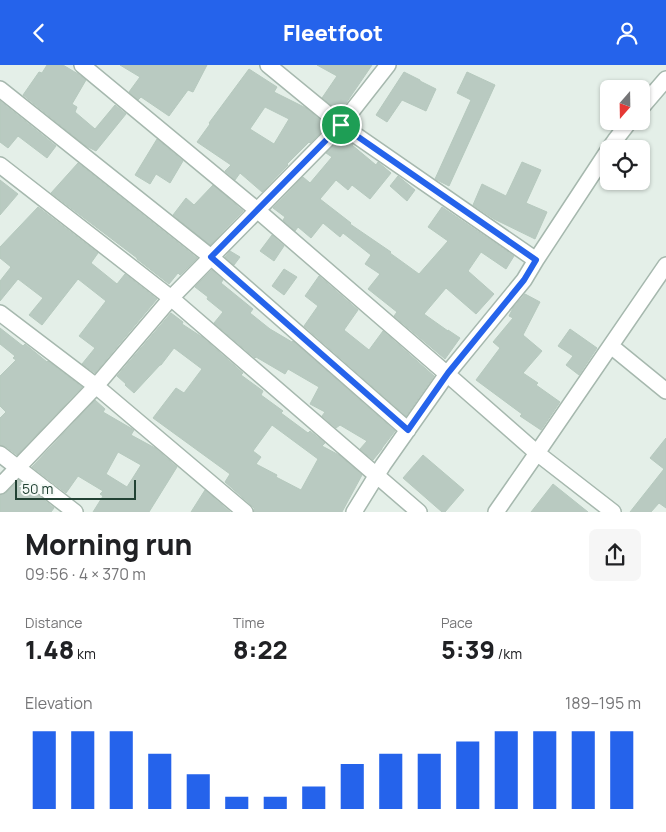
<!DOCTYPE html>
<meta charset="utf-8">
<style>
:root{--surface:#fff;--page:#f6f6f6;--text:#202124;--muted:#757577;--accent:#2563eb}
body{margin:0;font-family:Manrope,sans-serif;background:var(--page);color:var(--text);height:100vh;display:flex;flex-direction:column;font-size:19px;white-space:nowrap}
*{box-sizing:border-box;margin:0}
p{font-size:16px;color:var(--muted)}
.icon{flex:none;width:28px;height:28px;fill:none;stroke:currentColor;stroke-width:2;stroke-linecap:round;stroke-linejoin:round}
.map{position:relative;height:447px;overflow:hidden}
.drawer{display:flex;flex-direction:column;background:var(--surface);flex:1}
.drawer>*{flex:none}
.needle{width:32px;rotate:200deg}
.controls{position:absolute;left:600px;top:15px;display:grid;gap:10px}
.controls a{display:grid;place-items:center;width:50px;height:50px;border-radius:8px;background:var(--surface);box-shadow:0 1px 4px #0004;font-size:25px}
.scale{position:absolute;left:15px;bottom:12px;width:121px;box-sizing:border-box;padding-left:5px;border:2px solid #224234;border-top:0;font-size:14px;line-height:18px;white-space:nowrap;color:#224234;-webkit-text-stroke:4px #f5faf7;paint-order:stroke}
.pin{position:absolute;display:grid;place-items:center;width:42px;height:42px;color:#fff;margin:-21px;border:2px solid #fff;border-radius:50%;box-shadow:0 1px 5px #0007}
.round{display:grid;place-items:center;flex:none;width:52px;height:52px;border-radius:8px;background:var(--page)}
.headline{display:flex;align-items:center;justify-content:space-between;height:85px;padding:0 25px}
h1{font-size:28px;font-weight:800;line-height:38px}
.figures{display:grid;grid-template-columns:repeat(3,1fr);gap:8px;height:85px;padding:5px 25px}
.figures div{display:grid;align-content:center}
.figures b{font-size:25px;font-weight:800}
.figures small{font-size:14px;font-weight:400}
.figures p{font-size:14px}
.chart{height:140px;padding:10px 25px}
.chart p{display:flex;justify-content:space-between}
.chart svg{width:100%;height:90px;margin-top:5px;stroke:var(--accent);stroke-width:6}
header{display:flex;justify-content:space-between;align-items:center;height:65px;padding:0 25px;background:var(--accent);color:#fff;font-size:22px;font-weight:800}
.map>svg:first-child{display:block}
.building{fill:#b9cac1;stroke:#b6c9be;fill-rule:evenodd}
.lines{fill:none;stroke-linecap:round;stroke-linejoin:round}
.minor-casing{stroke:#a6b8ae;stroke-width:18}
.minor{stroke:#fff;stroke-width:15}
.route-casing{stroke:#fff;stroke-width:10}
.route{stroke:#2563eb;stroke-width:6}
</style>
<header><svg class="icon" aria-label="back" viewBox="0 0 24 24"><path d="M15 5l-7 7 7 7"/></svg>Fleetfoot<svg class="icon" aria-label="person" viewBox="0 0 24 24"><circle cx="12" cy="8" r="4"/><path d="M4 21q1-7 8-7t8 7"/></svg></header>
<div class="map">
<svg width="666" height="447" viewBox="0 0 666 447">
<rect width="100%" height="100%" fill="#e4efe8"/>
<path class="building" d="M47,0H63L78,9L86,15L72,39L77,42L75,47L95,64L115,40L126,49L96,86L86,81L23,30L39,7L42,8Z
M120,0H207L193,27L188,25L169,51L141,32L138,35L129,27L140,12Z
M317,0H372L340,47L322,33L337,11Z
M249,4L277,22L274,27L306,43L327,61L310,78L309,77L287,99L288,100L262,127L240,108L235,115L225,106L231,100L197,77L210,59L209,58ZM265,42L289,54L274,79L250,64Z
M404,7L420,15V16L436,24L426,46L402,35L387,57L376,50Z
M467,7L495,20L449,121L435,114L471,35L457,28Z
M0,36L56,81L47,93L18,71L8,83L0,77Z
M342,72L353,80H352L376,100L378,97L391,108L370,134L352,120L348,125L336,115L320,134L351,158L350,159L391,187L390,188L419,209L448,176L428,162L442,142L514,191L506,204L481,187L468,206L494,229L476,249L446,223L424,249L448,266V265L460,273L445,294L394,251L397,247L368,224L380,209L365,199L371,190L343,168L340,172L323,158L311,173L298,162L295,166L283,155L285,152L273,143L303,112L310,118L332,92L326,88Z
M157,74L183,96L170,118L156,109L150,119L135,110Z
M522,97L541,105L526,138L547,147L535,174L494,154L473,140L482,119L506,131Z
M78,98L197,193L180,210L178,208L169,219L137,194V193L51,128Z
M398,111L415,125L407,136L390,121Z
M0,115L18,129L0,150Z
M213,120L243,146L210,180L173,150L186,133L194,140Z
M38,142L98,188L91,198L117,219L125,209L157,234L95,308L82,299L95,283L79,271L106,236L78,214L42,260L29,250L43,233L18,214L0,236V216L11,202L0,193V182Z
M272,170L284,181L274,196L260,186Z
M230,186L240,192L234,200L225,192Z
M284,204L297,212L284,230L272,221Z
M212,205L223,215L221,218L253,244L250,248L270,264L292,277L293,276L395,366L382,383V384L373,395L360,384L367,376L340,360L336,363L322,351L325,347L310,339L319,322L288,304L285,309L256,292L255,293L214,258L223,247L207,234L208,232L195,222Z
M319,211L358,245L344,265L369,285L383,266L434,311L406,351L304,261L318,241L305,231Z
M525,229L540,237L523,270L542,286L523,308L538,318L536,320L560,337L541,365L520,351L522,349L476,315L500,283L493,277L513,253L509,251L513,243Z
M171,248L183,257L182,259L202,272L243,308L241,310L263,326L261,330L283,346L281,348L308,368L310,366L325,378L322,381L339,390L362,410L342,447H254V443L251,440L225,417L230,409L153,353L176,323L184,328L202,304L174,283L161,300H160L134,328L125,320L126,319L117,311ZM272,360L318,394L301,425L276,412L277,410L256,399L261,392L253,386Z
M0,263L23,281L25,279L47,297L48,296L82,322L17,390L6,382L0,380V353L6,347L0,341V311L16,295L13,293L15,291L0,279Z
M570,264L597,283L579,310L566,300L573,291L558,281Z
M95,335L105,344L103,347L134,365L131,370L155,383L177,402L149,447H93L103,431L100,429L103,426L78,411L66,428L32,402ZM118,387L141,400L127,422L106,409Z
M666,373V443L659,438L651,447H630L664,404L650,393Z
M423,390L464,425L445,447H442L403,413Z
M19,415L54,443L51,447H0V430L6,428Z
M553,419L588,447H531Z
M205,425L230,447H191Z"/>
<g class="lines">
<defs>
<path id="minor" d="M82,0L257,145L447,309L537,388L613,447
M268,0L341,60L536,195
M0,24L211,192L408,365
M641,43L666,14
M609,84L616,74L630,56
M0,100L171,233L419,447
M0,248L96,321L245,447
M611,281L666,326
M0,389L75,447
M0,421L96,321L171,233L341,60L388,0
M354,447L383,400L447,309L524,215L536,195L609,84
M496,447L537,388L666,200"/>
</defs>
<use href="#minor" class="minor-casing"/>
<use href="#minor" class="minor"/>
</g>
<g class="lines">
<defs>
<path id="route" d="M341,60L536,195L524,215L448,308L408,365L211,192Z"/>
</defs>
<use href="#route" class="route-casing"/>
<use href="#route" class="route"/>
</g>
</svg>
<div class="controls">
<a><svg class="needle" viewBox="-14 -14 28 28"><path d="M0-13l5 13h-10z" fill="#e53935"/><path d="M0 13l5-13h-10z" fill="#757577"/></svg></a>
<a><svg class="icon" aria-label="locate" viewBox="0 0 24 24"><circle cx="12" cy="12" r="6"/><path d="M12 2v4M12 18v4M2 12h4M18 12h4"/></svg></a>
</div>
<div class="scale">50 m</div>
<div class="pin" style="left:341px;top:60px;background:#1e9e55"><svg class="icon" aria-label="arrive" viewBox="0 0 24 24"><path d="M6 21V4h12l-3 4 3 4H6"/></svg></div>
</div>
<section class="drawer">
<div class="headline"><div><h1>Morning run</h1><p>09:56 · 4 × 370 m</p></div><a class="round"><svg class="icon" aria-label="share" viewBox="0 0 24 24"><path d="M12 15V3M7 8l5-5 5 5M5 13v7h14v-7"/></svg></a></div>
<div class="figures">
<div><p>Distance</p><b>1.48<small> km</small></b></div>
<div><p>Time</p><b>8:22</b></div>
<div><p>Pace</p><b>5:39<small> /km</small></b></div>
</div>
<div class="chart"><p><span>Elevation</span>189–195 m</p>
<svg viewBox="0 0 160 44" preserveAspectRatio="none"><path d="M5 44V6M15 44V6M25 44V6M35 44V17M45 44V27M55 44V38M65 44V38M75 44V33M85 44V22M95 44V17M105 44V17M115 44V11M125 44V6M135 44V6M145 44V6M155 44V6"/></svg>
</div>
</section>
